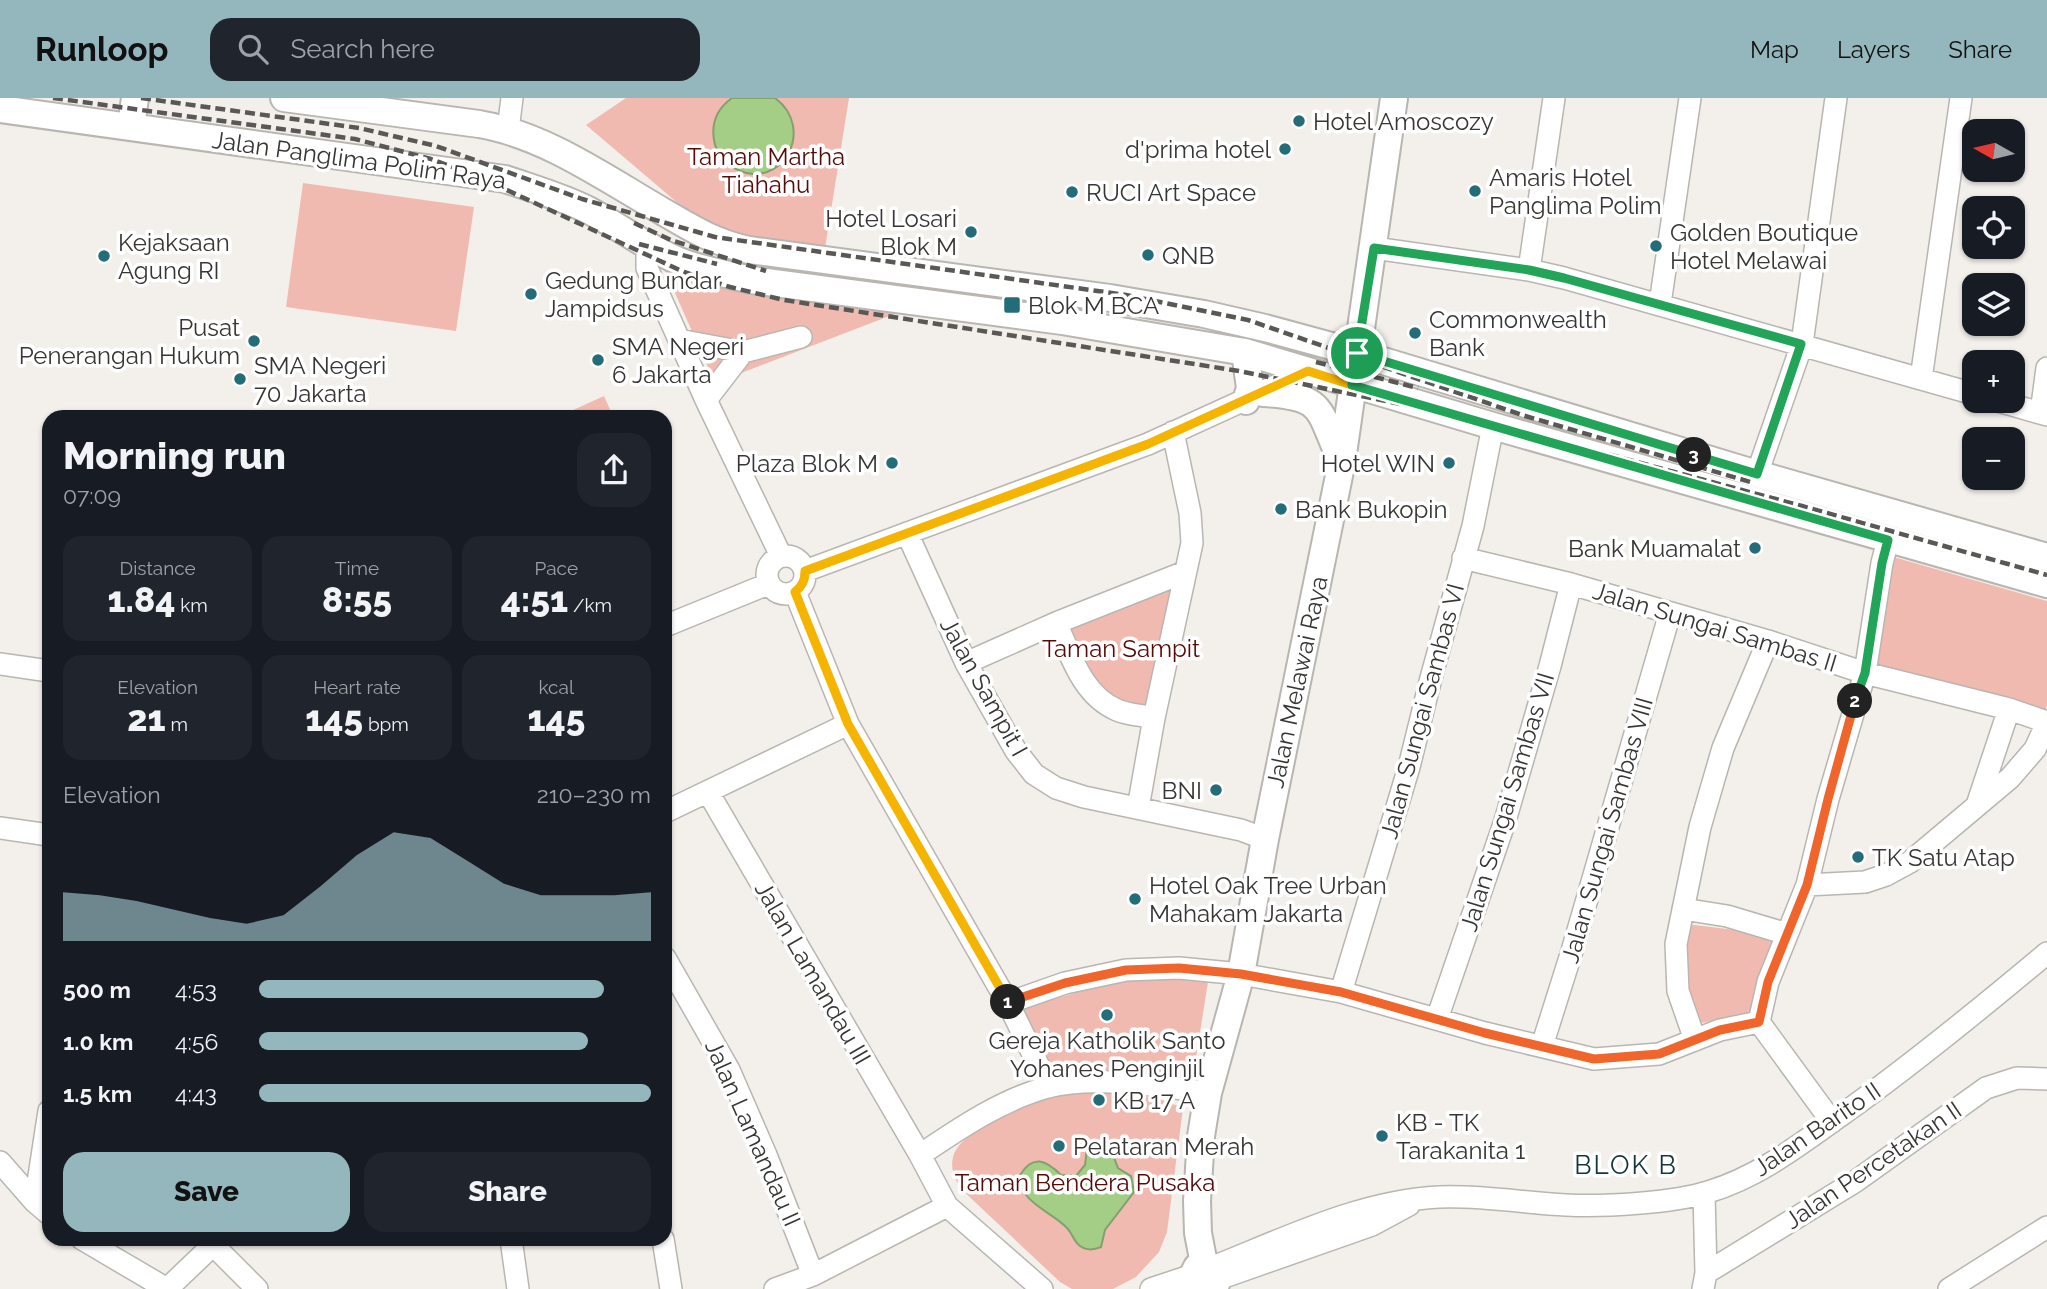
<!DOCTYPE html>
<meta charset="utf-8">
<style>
:root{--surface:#171b24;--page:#20242c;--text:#f1f3f6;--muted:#9ea1a6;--accent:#94b6bd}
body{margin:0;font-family:Raleway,sans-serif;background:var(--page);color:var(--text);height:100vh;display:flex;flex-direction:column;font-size:26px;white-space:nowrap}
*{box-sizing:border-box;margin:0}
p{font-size:23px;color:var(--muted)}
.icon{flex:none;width:38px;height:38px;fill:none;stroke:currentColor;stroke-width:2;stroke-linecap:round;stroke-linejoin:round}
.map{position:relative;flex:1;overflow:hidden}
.side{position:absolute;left:42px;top:312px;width:630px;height:836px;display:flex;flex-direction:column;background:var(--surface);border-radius:21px;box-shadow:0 2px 5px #0004}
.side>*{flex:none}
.needle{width:46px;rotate:278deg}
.controls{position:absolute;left:1962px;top:21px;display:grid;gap:14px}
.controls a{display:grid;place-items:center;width:63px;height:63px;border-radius:14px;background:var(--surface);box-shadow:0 2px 5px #0004;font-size:35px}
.pin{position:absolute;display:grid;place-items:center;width:60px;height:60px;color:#fff;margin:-30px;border:4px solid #fff;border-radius:50%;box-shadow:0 2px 7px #0007}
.km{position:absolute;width:35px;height:35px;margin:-18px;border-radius:50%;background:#222;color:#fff;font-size:19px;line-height:35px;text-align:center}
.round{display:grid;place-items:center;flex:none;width:74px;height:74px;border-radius:21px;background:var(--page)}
.headline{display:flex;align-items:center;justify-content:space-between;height:119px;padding:0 21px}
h1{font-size:38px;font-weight:800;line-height:52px}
.stats{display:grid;grid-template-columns:repeat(3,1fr);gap:10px;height:119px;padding:7px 21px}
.stats div{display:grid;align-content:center;border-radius:18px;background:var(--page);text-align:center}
.stats b{font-size:35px;font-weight:800}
.stats small{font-size:19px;font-weight:400}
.stats p{font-size:19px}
.chart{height:196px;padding:14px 21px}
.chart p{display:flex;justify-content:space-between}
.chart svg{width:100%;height:126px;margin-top:7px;fill:var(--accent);opacity:.7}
.cta{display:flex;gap:14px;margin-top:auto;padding:14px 21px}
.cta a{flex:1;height:80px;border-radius:21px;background:var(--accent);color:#111;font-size:28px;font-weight:800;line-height:80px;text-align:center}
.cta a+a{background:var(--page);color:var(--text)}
ul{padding:0 21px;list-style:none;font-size:23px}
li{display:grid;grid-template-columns:112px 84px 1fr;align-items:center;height:52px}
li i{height:18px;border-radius:9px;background:var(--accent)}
header{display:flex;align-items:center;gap:42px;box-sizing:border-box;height:98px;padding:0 35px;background:var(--accent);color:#111}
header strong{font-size:33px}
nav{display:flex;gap:38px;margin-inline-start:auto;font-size:24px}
.search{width:490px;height:63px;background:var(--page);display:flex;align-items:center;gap:18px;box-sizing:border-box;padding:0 24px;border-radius:21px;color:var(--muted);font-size:26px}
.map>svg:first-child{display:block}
.green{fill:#f1bab1}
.water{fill:#a4cd86;stroke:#83a06d;stroke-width:2}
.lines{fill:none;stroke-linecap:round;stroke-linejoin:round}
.minor-casing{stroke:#b9b6b1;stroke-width:24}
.major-casing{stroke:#b9b6b1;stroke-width:30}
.minor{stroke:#fff;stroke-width:21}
.major{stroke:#fff;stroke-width:26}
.rail{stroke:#595855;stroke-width:4.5;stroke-dasharray:10 5;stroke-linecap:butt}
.split-1-casing{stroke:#fff;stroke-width:14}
.split-2-casing{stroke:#fff;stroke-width:14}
.split-3-casing{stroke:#fff;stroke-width:14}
.split-4-casing{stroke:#fff;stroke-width:14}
.split-1{stroke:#f5b400;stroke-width:9}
.split-2{stroke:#f0652b;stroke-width:9}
.split-3{stroke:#22a559;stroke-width:9}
.split-4{stroke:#22a559;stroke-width:9}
.poi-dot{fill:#236c78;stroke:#fff;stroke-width:2.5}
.labels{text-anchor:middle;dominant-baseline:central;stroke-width:7;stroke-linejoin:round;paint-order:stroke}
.poi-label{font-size:24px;fill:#373634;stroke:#fff;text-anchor:start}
.park-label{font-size:24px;fill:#570b07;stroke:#fff}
.street-label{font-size:24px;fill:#373634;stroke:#fff}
.neighbourhood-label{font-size:26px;letter-spacing:2px;fill:#14353b;stroke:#fff}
</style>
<header>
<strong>Runloop</strong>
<div class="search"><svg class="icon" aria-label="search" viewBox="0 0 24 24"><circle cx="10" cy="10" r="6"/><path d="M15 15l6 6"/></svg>Search here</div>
<nav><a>Map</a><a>Layers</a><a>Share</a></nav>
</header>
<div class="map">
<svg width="2047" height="1191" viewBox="0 0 2047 1191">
<rect width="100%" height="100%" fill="#f3f0eb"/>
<path class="green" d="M626,0H849L825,150L729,140L693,118L586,27Z
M303,85L474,109L456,233L286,209Z
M659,159L694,179L732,192L900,214L715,285Z
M604,298L613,318H560Z
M1890,458L2047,503V607L2044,616L1870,577Z
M1173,483L1151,610L1119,608L1090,582L1066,528Z
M1686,826L1777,837L1755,915L1690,927L1681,886Z
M1129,879H1172L1208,884L1193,978L1049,981L1017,912Z
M1117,993L1157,1000L1183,1010L1167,1134L1159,1154L1136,1179L1113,1191H1072L1060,1184L960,1090C955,1080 950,1071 953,1059C959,1036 1009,1011 1031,1003C1057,994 1089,996 1117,993Z"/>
<path class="water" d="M732,0H775C817,31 781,94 736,71C724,65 716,55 714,42C711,24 718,10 732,0Z
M1098,1043L1108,1044L1118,1070L1131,1078L1134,1094L1105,1132L1101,1149C1094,1152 1087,1153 1080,1148C1074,1144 1072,1135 1067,1130C1051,1113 1018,1104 1020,1077C1033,1056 1046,1062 1061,1077L1076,1078L1085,1067L1087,1050Z"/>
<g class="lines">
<defs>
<path id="minor" d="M508,32L512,0
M650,149L647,158V170L706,302L781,458
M1374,150L1529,172L1564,180L1974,296
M1529,172L1554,0
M1660,206L1690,0
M679,242L743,254L801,239
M1921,281L1961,0
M706,302L743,254
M1998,303L2047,317
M2041,315L2047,270
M1757,376L1802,246L1836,0
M907,435L966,565L1016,653L1034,676L1056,690L1084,699L1241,732L1265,741
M767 477a19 19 0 1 1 38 0a19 19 0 1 1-38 0Z
M1463,460L1571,486L1768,543L1865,575L2009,611L2047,624
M805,473L1148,346L1308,273
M795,494L848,626L1008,905L1049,989
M1056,525C1071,557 1082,597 1117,612C1128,617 1142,617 1154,620
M665,528L768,486
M966,565L1056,525L1185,474
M0,566L49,573
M708,694L920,1057
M1977,707L2009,611
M1138,710L1154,620L1192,445L1190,415L1173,334
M665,714L848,626
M0,730L49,737
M1807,787L1865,784L1886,777L1910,764L2010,680L2035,651L2047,625
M1683,811L1727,818L1787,836
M665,860L729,972L766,1057L813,1177
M1341,894L1409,669L1431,580L1473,428L1493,328
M1008,905L1065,885L1126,872L1179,870L1241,876L1341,894L1485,935L1594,961L1659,956L1720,932L1759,924
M1437,921L1505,723L1550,568L1571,486
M1695,942L1678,893L1676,846L1700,729L1723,650L1768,543
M1542,948L1572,853L1670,515
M1832,1024L1759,924L1768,884L1807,787L1828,701L1865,575L1882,465L1888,442
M0,1064L35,1104L49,1116
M35,1104L49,1013
M82,1141L167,1191
M211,1141L213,1147L257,1191
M511,1141L518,1191
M663,1141L671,1191
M1213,1169C1286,1140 1360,1103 1439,1099C1481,1097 1524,1105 1566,1107C1603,1109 1672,1105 1708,1094C1758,1079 1798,1048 1840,1018C1912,967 1979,912 2047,855
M1706,1175L1856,1083L1986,990L2017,980L2047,981
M1224,1179L1372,1127L1409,1107
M167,1191L213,1147
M775,1191L813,1177L947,1108
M1042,1191L947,1108L920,1057C960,1030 1001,1002 1048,989C1093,977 1163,988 1208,995
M1151,1191L1193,1177
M1703,1191L1706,1175L1704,1095
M1949,1191L2047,1129"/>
<path id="major" d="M284,0L479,26C545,37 605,80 662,113C693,131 713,144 749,152L1110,200L1204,216L1265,230L1357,255L1757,376L2047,459
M0,11L505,81C534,91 563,99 590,113C620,129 647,150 679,163C702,172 727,176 751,182L1062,223L1245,254L1493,328L2047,486
M131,29L135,0
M1245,254L1250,290L1246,303
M1263,295C1326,299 1317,310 1341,362
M1204,1166L1198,1135L1197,1103L1201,1038L1208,995L1241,876L1265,741L1342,363L1394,0
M1202,1191L1195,1186L1193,1177L1197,1169L1204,1166L1213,1169L1218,1176L1216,1186L1209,1191"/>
</defs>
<use href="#minor" class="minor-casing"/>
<use href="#major" class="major-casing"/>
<use href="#minor" class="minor"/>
<use href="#major" class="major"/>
<path class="rail" d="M53,0L355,41L431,61L483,81L684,174L730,189L784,202L1239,273L1483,323L1802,408L2047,477
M141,0L359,30L436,48L582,101L715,139L1126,197L1248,222L1522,317L1754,385
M634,125L671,142L766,173
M639,146L717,166
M1316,264L1418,290"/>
</g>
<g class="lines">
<defs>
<path id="split-1" d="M1008,904L848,626L795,494C802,488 805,483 805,473L1148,346L1308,273L1352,287L1357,255"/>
<path id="split-2" d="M1008,904L1065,885L1126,872L1179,870L1241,876L1341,894L1485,935L1594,961L1659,956L1720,932L1759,924L1768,884L1807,787L1828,701L1855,603"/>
<path id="split-3" d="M1694,357L1357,255L1352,287L1888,442L1882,465L1865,575L1855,603"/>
<path id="split-4" d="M1357,255L1374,150L1529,172L1564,180L1801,246L1757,376L1694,357"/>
</defs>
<use href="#split-1" class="split-1-casing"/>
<use href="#split-2" class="split-2-casing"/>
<use href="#split-3" class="split-3-casing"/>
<use href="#split-4" class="split-4-casing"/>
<use href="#split-1" class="split-1"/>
<use href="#split-2" class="split-2"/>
<use href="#split-3" class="split-3"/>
<use href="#split-4" class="split-4"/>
</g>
<g class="poi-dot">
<circle cx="1299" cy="23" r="7"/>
<circle cx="1285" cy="51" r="7"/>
<circle cx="1475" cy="93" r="7"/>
<circle cx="1072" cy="94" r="7"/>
<circle cx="971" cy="134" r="7"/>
<circle cx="1656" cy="148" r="7"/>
<circle cx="1148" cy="157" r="7"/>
<circle cx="104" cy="158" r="7"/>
<circle cx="531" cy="196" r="7"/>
<rect x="1003" y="198" width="18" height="18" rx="3.5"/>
<circle cx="1415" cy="235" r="7"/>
<circle cx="254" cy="243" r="7"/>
<circle cx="598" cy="262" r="7"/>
<circle cx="240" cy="281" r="7"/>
<circle cx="892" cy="365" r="7"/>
<circle cx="1449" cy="365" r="7"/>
<circle cx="1281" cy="411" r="7"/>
<circle cx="1755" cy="450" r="7"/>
<circle cx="1216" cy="692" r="7"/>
<circle cx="1858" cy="759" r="7"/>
<circle cx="1135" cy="801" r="7"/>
<circle cx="1107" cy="917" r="7"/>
<circle cx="1099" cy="1002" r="7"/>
<circle cx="1382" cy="1038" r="7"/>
<circle cx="1059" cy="1048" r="7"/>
</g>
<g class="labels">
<g class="poi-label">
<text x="1313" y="23">Hotel Amoscozy</text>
<text x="1271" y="51" text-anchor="end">d'prima hotel</text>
<text x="1489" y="79">Amaris Hotel<tspan x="1489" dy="28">Panglima Polim</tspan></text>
<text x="1086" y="94">RUCI Art Space</text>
<text x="957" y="120" text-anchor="end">Hotel Losari<tspan x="957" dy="28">Blok M</tspan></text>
<text x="1670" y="134">Golden Boutique<tspan x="1670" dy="28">Hotel Melawai</tspan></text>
<text x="118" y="144">Kejaksaan<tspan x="118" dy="28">Agung RI</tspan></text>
<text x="1162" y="157">QNB</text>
<text x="545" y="182">Gedung Bundar<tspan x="545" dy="28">Jampidsus</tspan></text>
<text x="1028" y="207">Blok M BCA</text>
<text x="1429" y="221">Commonwealth<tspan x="1429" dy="28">Bank</tspan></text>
<text x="240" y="229" text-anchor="end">Pusat<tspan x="240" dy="28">Penerangan Hukum</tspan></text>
<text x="612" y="248">SMA Negeri<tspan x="612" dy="28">6 Jakarta</tspan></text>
<text x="254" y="267">SMA Negeri<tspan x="254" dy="28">70 Jakarta</tspan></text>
<text x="878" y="365" text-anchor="end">Plaza Blok M</text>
<text x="1435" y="365" text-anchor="end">Hotel WIN</text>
<text x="1295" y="411">Bank Bukopin</text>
<text x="1741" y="450" text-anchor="end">Bank Muamalat</text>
<text x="1202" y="692" text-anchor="end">BNI</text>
<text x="1872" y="759">TK Satu Atap</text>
<text x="1149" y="787">Hotel Oak Tree Urban<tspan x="1149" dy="28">Mahakam Jakarta</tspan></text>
<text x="1107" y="942" text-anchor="middle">Gereja Katholik Santo<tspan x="1107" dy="28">Yohanes Penginjil</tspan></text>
<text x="1113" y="1002">KB 17 A</text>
<text x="1396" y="1024">KB - TK<tspan x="1396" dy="28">Tarakanita 1</tspan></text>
<text x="1073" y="1048">Pelataran Merah</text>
</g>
<g class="park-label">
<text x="766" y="58">Taman Martha<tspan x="766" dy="28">Tiahahu</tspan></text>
<text x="1121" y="550">Taman Sampit</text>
<text x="1085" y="1084">Taman Bendera Pusaka</text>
</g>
<g class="street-label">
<text transform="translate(359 62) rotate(8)">Jalan Panglima Polim Raya</text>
<text transform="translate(1715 529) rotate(17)">Jalan Sungai Sambas II</text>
<text transform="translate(1297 584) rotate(-78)">Jalan Melawai Raya</text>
<text transform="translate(984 589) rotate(61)">Jalan Sampit I</text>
<text transform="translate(1422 613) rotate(-75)">Jalan Sungai Sambas VI</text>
<text transform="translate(1507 704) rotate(-73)">Jalan Sungai Sambas VII</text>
<text transform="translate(1607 732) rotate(-74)">Jalan Sungai Sambas VIII</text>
<text transform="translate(813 875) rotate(60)">Jalan Lamandau III</text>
<text transform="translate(1817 1031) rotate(-34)">Jalan Barito II</text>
<text transform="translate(753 1035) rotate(66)">Jalan Lamandau II</text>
<text transform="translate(1873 1067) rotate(-34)">Jalan Percetakan II</text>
</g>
<g class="neighbourhood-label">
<text x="1626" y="1067">BLOK B</text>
</g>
</g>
</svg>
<div class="controls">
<a><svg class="needle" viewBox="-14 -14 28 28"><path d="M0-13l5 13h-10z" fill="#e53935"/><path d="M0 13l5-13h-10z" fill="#9ea1a6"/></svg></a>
<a><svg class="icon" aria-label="locate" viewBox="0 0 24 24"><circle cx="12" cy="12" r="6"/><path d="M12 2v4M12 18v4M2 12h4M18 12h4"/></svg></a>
<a><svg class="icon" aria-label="layers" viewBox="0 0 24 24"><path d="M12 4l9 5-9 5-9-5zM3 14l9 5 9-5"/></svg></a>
<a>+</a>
<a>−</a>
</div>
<div class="pin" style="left:1357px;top:255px;background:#1e9e55"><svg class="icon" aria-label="arrive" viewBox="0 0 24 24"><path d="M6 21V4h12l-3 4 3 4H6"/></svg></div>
<b class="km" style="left:1008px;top:904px">1</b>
<b class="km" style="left:1855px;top:603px">2</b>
<b class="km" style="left:1694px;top:357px">3</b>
<section class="side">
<div class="headline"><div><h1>Morning run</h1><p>07:09</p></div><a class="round"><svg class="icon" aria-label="share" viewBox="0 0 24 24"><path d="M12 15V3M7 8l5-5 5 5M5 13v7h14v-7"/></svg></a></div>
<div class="stats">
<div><p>Distance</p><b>1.84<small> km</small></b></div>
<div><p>Time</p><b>8:55</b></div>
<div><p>Pace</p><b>4:51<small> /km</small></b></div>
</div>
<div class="stats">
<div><p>Elevation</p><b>21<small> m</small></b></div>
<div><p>Heart rate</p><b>145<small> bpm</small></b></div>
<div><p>kcal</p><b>145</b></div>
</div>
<div class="chart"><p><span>Elevation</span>210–230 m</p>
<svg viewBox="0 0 160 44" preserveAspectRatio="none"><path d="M0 44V27L10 28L20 30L30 33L40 36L50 38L60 35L70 25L80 14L90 6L100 8L110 16L120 24L130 28L140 28L150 28L160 27V44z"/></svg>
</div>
<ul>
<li><b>500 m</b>4:53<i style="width:88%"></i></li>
<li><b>1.0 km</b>4:56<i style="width:84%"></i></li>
<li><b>1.5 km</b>4:43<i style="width:100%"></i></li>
</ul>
<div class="cta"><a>Save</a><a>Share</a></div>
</section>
</div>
